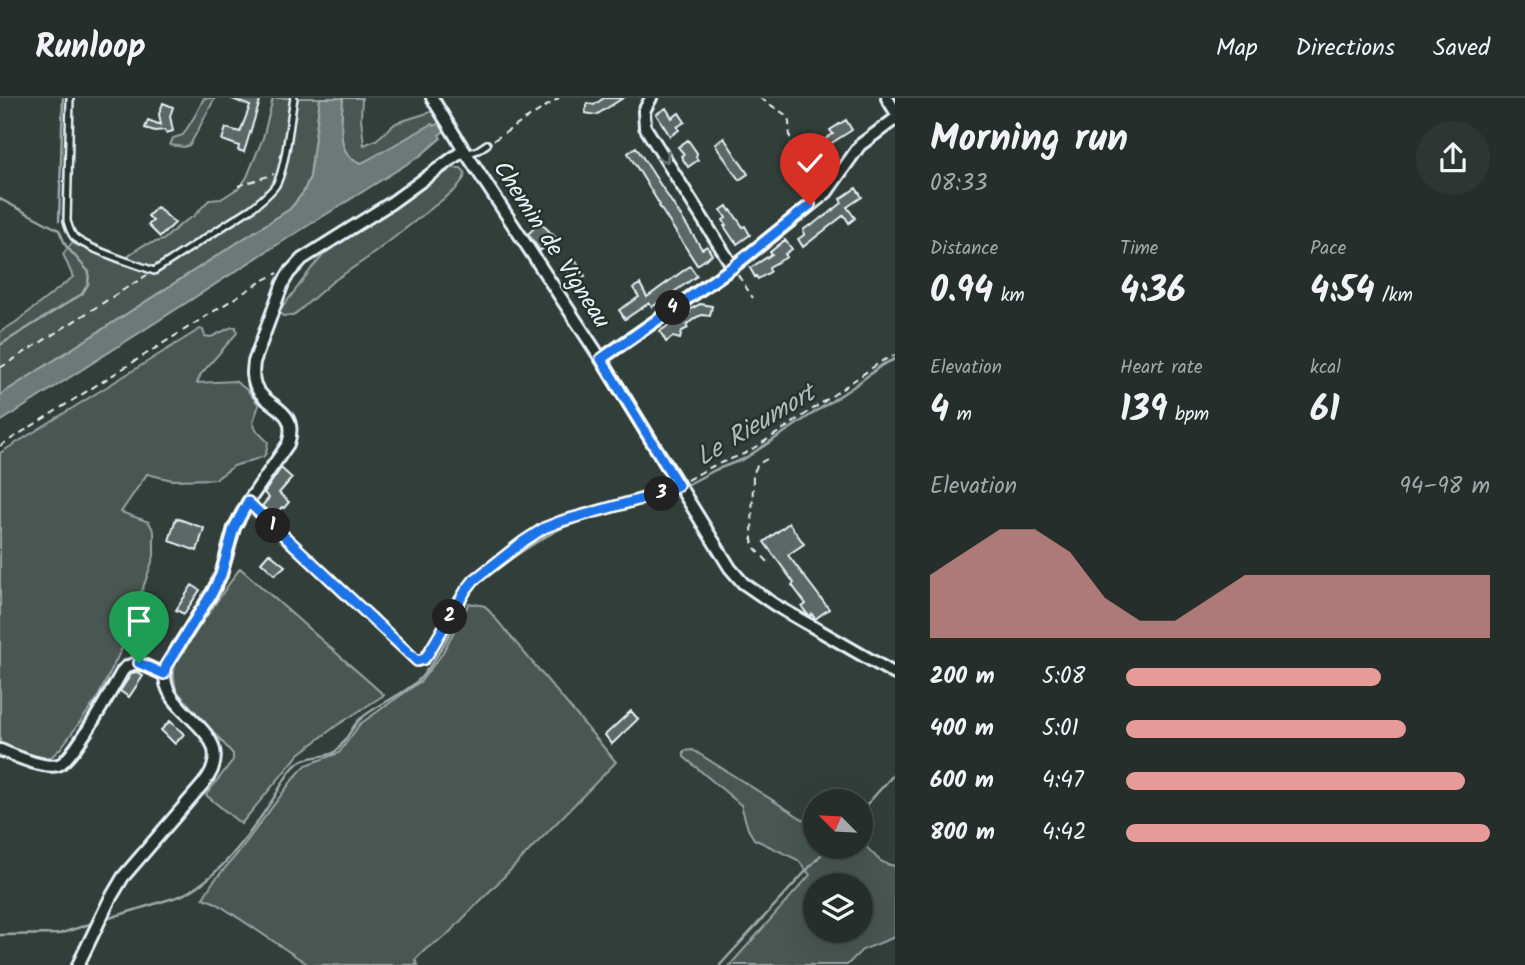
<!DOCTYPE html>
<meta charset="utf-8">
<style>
:root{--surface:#262e2b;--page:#2e3633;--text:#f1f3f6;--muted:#a4a8a9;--line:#424a47;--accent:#e69b98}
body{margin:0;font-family:Kalam,sans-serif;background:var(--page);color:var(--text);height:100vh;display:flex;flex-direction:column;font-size:26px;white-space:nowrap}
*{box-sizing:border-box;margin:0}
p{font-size:23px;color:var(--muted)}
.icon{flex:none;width:38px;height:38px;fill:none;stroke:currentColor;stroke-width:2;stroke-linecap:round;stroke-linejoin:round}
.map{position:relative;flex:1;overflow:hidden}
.side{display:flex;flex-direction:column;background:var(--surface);width:630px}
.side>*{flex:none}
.needle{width:46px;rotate:294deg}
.tools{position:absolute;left:803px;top:691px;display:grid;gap:14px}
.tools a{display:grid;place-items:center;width:70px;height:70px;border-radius:50%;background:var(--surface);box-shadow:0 7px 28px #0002,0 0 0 2px var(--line);font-size:35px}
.pin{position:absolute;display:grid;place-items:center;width:60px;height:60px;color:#fff;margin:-72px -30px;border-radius:50% 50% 50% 0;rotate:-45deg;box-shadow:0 0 7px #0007}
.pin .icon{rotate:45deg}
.km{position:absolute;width:35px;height:35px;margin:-18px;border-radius:50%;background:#222;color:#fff;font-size:19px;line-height:35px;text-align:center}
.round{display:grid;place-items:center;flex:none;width:74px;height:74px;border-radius:37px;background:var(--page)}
.headline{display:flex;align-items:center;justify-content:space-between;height:119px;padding:0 35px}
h1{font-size:38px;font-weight:800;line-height:52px}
.stats{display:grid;grid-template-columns:repeat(3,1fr);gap:10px;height:119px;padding:7px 35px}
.stats div{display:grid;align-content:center}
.stats b{font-size:35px;font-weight:800}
.stats small{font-size:19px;font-weight:400}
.stats p{font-size:19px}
.chart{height:196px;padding:14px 35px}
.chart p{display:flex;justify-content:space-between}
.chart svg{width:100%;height:126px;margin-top:7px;fill:var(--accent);opacity:.7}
ul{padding:0 35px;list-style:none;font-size:23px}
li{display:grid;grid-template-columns:112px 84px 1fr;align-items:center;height:52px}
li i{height:18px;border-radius:9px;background:var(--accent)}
header{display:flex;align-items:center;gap:42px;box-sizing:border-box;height:98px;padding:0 35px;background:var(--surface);border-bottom:2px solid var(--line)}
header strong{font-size:33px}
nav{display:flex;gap:38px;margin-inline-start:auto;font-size:24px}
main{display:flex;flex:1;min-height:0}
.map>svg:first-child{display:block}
.green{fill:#495651;stroke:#98a4a4;stroke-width:2;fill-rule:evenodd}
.water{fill:#6d7978;stroke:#9ea9ab;stroke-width:2}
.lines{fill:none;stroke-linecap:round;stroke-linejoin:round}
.stream{stroke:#9ea9ab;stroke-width:2.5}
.building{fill:#5c6865;stroke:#e8f1f8;stroke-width:2}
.service-casing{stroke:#e8f1f8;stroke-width:10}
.minor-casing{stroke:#e8f1f8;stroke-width:16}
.path{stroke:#e8f1f8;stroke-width:2;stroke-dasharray:7 5;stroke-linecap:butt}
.service{stroke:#26332d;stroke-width:5}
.minor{stroke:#26332d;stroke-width:10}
.oneway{stroke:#6a7674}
.route-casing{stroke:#fff;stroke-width:14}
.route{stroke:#1a73e8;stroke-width:9}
.labels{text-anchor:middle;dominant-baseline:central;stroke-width:5;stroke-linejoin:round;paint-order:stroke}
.street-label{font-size:24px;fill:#e8f1f8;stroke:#26332d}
.water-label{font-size:26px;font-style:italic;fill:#b1bbbe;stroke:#26332d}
</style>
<header>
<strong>Runloop</strong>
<nav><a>Map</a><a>Directions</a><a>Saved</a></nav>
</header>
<main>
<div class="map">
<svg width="895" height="867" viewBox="0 0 895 867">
<rect width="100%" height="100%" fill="#323e39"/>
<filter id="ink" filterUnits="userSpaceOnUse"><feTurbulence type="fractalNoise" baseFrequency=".0143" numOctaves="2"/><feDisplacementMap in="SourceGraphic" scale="14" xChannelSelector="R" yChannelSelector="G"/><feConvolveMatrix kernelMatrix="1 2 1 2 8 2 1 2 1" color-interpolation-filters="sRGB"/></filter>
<g filter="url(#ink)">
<path class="green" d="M204,0H215L190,47L184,49L170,47L173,40L183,37L196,16Z
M273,0H320L310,79L303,95L290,111L0,297V234L16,224L73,179L63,156L72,145L123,167L130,156L144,147L163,142L182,125L194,118L209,102L221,101L240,89L247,79L263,40Z
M343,0H362L361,20L364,47L376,42L396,25L434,13L440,25L362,65C334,60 342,20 343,0Z
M452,70H461L465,74L464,80L455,92L369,159L332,184L293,218H283L279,214L312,170L326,154L394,111Z
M232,229H236L237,235L201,276L197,285L235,283L247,292L259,307L253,324L256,332L268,344L266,355L263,359L234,368L216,381L172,382L147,376L121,414L149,424L154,434V458L123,548L97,601L60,651L51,659L43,661L18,655L0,647V355L200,231L203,232L205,238L211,239Z
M240,470L384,597L336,628L299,656L241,726L206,697L233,662V656L176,592C174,581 172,572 177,561Z
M469,505L485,508L616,664L446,838L426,851L415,862L418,867H309L216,805L203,800L213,784L237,756L294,680L306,667L339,655L360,626L421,583L442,556Z
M693,652L815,729L816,749H861V745C878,756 872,763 895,768V839L862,852L847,867H730L810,777L798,762L754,741L748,731L741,707L684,659V653ZM816,788H861V833H816Z"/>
<path class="water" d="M320,0H343C342,20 334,61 362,65L432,26L434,28L440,25L445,33L439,37L441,40L420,58L264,155L0,324V297L290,111L303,95L310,79Z"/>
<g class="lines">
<path class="stream" d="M0,101L59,132L66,148L89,174L88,186L82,196L0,247
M59,123L63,0
M683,389L715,372L744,361L853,289L882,267L895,261
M861,713L895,675
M106,821L180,798C217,783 250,736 271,704C280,692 286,674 298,665C308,657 323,660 333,655C343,650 351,630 359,622C379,604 407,597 424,576C435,562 444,547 452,531C460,516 466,498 478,485C486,476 498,470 508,463C534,445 560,428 591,418C620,408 650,406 677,392
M0,837L59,836L93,825
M720,867L828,749"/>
</g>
<path class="building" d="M230,0H261L244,54L238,52L239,48L222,42L226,30L240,34L250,8Z
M604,0H623L596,17L585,15L587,5L594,7Z
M163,5L173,9L170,18L173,33L166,35L165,32L155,33L145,30L148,22L161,27L159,16Z
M666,10L672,20L679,15L685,24L677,29L679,32L670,38L656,16Z
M846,22L852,32L827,48L830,53L816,62L810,51L833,36L830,32Z
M724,40L748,76L739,82L715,46Z
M688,42L697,55L696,59L698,62L688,69L681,58L684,56L678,49Z
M636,49L702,151L707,148L712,157L697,167L659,108L660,107L628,55Z
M856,90L862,99L847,109L855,120L849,125L844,117L803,149L798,141L804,137L803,132L810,127L811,128L822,119L823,120L842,105L840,101Z
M727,108L730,113L731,112L743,129L745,128L750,137L737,146L735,142L734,143L724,128L726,127L723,122L726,120L721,112Z
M157,109L175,125L160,139L148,127L153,123L148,118Z
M540,124L555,139L540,153L528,136Z
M785,142L792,151L785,156L787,159L769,169L770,174L758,181L756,178L755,179L750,170L772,156L770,154Z
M575,161L585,178L574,184L564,167Z
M690,168L697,178L652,209L649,205L625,221L619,212L639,199L633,190L640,186L647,199Z
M700,206L712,208L710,218L702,217L697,219L686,227L688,230L682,233L680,241L673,239L666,244L660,233L690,214L689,212Z
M281,370L292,380L279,395L289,404L284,410L282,409L274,418L262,408L269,400L264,395Z
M176,420L204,430L197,453L169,443Z
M789,425L804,446L788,457L829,511L815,521L812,516L810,518L808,517L802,509L806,506L792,487L794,485L764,444Z
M269,455L285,468L275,477L261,464Z
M192,487L200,492L184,516L176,512Z
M137,574L143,578L129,599L120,593L132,575Z
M631,613L638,621L612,646L605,637Z
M170,623L184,636L175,646L161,632Z"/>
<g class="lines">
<defs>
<path id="service" d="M70,0L67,123C69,129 70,134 74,139C86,151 136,166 154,173L252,110C260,103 270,96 276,87C286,70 290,21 294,0
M466,56L478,52L487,46"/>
<path id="minor" d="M432,0L464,52L601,261L730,470L743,485L775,507L895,576
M651,0L644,13L645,29L733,169
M887,0L895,13
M601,261L733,169L827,94L860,47L895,21
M0,652C15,658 43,671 58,667C72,664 114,588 123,572C138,558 148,571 164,576
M78,867L110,801L123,779L203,686C247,632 154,618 166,568L212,495L221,477L234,430L248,404L288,346C300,309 266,312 255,287C252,279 253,272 254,264L283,185L289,175L302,161L391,105L464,52"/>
</defs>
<use href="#service" class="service-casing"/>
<use href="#minor" class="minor-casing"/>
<path class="path" d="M760,0L786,17L789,23L791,57L796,67L815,93
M494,42L559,0
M238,88L274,76
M738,177L753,200
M0,270L147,177
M0,348L262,183L278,175
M767,361L758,366L753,376L752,442L754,449L768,464
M687,382L713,368L746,355L790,327L882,263L895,257
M256,412L417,563L424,561L428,556L466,492L474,482L525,443L544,430L562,423L663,395L670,392"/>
<use href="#service" class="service"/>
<use href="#minor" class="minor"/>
</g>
<defs><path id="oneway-chevron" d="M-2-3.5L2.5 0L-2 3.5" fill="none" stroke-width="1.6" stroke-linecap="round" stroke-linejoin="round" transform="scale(1.75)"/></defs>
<use class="oneway" href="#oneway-chevron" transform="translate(665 60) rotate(58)"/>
</g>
<g class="lines" filter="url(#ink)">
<defs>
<path id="route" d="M139,565L164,576L166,568L212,495L221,477L234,430L248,404L417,563L424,561L428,556L466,492L474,482L524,443L544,430L562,423L663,395L678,387L601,261L733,169L810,107"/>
</defs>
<use href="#route" class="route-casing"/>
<use href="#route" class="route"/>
</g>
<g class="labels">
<g class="street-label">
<text transform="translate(551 147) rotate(57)">Chemin de Vigneau</text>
</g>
<g class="water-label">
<text transform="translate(756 328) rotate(-31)">Le Rieumort</text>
</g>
</g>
</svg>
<div class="tools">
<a><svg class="needle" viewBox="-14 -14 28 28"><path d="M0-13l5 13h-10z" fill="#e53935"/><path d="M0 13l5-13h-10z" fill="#a4a8a9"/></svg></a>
<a><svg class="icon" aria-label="layers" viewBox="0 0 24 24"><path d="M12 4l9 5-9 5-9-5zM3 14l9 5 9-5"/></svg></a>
</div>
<div class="pin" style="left:139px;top:565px;background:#1e9e55"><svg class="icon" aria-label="arrive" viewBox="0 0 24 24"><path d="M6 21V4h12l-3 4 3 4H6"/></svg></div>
<div class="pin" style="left:810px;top:107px;background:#d93025"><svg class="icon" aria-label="check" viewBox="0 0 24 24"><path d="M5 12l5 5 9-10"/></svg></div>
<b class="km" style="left:273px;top:428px">1</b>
<b class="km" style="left:450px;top:519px">2</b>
<b class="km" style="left:662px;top:396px">3</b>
<b class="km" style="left:673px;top:210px">4</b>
</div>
<section class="side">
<div class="headline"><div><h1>Morning run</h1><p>08:33</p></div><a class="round"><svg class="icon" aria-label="share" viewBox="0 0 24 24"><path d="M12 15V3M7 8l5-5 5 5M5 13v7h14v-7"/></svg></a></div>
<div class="stats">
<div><p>Distance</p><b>0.94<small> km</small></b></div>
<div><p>Time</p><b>4:36</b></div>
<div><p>Pace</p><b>4:54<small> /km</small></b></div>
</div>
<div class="stats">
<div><p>Elevation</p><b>4<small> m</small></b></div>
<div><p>Heart rate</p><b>139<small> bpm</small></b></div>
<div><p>kcal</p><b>61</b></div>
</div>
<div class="chart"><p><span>Elevation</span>94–98 m</p>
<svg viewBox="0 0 160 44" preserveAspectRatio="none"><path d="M0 44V22L10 14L20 6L30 6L40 14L50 30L60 38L70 38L80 30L90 22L100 22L110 22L120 22L130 22L140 22L150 22L160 22V44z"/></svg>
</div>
<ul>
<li><b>200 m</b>5:08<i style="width:70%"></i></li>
<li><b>400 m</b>5:01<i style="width:77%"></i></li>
<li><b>600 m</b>4:47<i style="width:93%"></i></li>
<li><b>800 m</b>4:42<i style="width:100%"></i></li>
</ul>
</section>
</main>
